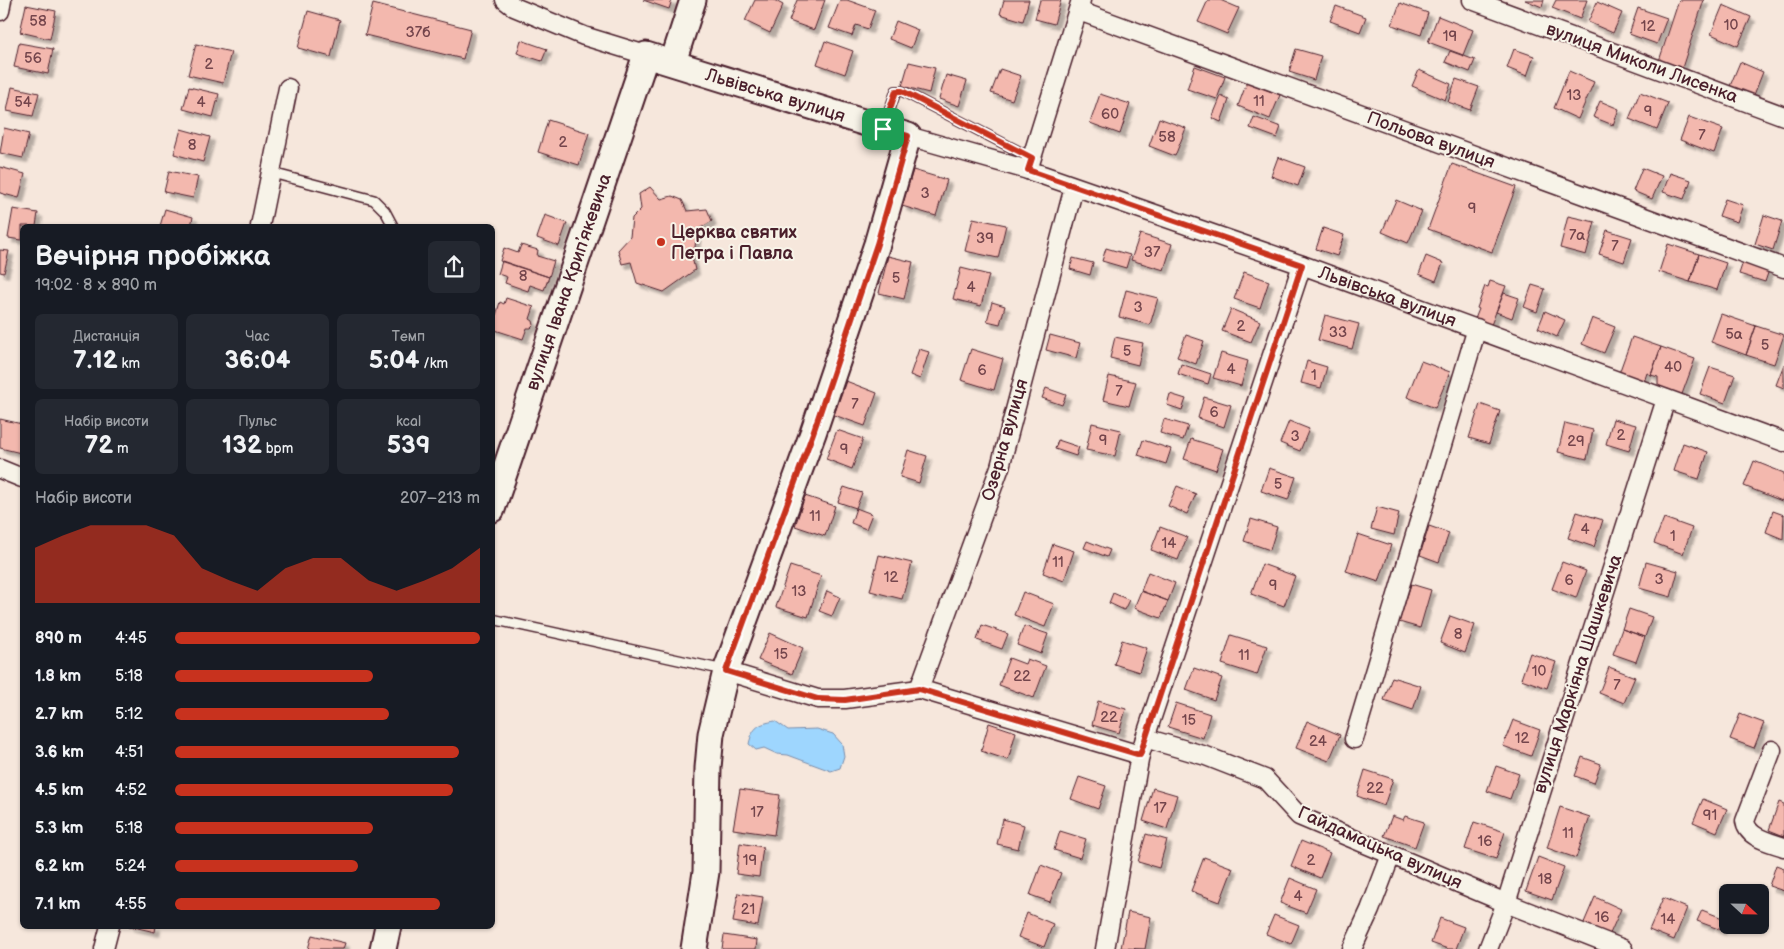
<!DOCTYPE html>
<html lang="uk">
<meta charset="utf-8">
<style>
:root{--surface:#171b24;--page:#242831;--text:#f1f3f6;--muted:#9ea1a6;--accent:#c8321e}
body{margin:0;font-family:"Balsamiq Sans",sans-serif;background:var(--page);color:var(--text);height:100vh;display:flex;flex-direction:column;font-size:19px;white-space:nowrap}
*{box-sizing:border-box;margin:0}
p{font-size:16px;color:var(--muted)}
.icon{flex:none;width:28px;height:28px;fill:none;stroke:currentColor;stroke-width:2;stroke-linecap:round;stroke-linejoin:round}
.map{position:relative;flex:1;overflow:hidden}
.sheet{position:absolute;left:20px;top:224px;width:475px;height:705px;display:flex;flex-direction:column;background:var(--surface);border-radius:8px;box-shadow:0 1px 4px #0004}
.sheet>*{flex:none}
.needle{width:32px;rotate:112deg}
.tools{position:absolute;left:1719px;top:884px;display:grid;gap:10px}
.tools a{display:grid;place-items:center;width:50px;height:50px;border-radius:8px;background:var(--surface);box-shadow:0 1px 4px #0004;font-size:25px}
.pin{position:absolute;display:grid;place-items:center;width:42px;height:42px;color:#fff;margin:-21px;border-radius:10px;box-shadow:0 2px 8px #0006}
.round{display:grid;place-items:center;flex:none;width:52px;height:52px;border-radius:8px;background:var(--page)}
.headline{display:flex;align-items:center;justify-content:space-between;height:85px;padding:0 15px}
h1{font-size:28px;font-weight:700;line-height:38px}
.figures{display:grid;grid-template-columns:repeat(3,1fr);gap:8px;height:85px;padding:5px 15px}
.figures div{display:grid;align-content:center;border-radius:8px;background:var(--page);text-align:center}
.figures b{font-size:25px;font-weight:700}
.figures small{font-size:14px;font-weight:400}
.figures p{font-size:14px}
.chart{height:140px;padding:10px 15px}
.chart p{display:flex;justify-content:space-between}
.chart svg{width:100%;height:90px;margin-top:5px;fill:var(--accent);opacity:.7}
ul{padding:0 15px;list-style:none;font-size:16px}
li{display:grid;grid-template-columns:80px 60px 1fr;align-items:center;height:38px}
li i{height:12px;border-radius:6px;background:var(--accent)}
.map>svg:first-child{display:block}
.water{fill:#9ed6fe;stroke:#7c8daa}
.building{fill:#f3b8ae;stroke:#4a1f2b;filter:url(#shadow)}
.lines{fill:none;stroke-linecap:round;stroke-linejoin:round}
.lane-casing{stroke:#4a1f2b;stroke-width:12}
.street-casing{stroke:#4a1f2b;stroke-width:21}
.secondary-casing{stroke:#4a1f2b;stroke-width:29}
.lane{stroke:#f7f3e8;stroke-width:9}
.street{stroke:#f7f3e8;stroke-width:18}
.secondary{stroke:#f7f3e8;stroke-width:25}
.route-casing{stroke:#fff;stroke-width:10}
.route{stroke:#c8321e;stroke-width:6}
.poi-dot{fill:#c8321e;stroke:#f7f3e8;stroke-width:2}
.labels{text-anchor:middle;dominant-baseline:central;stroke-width:4;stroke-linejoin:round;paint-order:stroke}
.number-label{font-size:15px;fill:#74454c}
.street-label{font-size:18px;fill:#4a1f2b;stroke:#f7f3e8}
.poi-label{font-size:18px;font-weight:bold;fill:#4a1f2b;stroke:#f7f3e8;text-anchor:start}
</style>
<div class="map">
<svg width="1784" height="949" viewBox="0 0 1784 949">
<defs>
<filter id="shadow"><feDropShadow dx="4.5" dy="4.5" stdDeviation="1" flood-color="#0004"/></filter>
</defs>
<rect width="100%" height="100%" fill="#f6e7dc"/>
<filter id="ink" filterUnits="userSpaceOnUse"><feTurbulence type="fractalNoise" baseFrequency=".02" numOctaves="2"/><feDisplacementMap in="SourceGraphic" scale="10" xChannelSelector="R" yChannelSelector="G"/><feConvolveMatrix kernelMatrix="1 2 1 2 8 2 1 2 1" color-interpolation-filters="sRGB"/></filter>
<g filter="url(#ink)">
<path class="water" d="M775,721L788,730L817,729L833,734L842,744L844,756L840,768L831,771L788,755L777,754L764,748L756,750L749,744C753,726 759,724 775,721Z"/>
<path class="building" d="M643,0H672L669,9Z
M755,0H774L783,5L770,33L745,21Z
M797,0H825L814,30L789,21Z
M840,0H847L875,10L868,29L856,25L852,36L829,28Z
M1004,0H1029L1023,21L1000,14Z
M1040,0H1061L1054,24L1035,19Z
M1208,0H1220L1239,8L1227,34L1198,22Z
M1525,0H1544L1542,7Z
M1556,0H1587L1580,19L1552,8Z
M1679,0H1704L1682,68L1659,61Z
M1597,2L1622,13L1613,33L1588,22Z
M1400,3L1428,13L1421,35L1392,25Z
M373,4L471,29L463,59L365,35Z
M26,5L56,11L50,39L20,32Z
M1723,5L1751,17L1738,46L1711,34Z
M1336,6L1366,17L1360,32L1330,21Z
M1638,8L1667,18L1657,44L1629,34Z
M308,11L340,20L331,57L298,48Z
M1438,16L1473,30L1463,55L1428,42Z
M896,21L918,30L911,48L889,39Z
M521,40L547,49L542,61L517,53Z
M825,41L853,51L845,74L817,64Z
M19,43L53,49L48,74L14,67Z
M196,44L231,52L223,83L188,75Z
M1296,49L1321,56L1314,80L1289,72Z
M1514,49L1534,56L1527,76L1507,68Z
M1450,51L1475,60L1470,72L1445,62Z
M909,62L935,68L929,93L902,86Z
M1740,62L1763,72L1754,95L1730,86Z
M1195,66L1225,77L1217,99L1187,89Z
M1000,69L1021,76L1012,100L991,93Z
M1419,70L1451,84L1445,100L1412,86Z
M1569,71L1594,82L1578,119L1554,108Z
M946,75L967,81L959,106L939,99Z
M1456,79L1479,87L1470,110L1448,102Z
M1247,82L1280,95L1270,119L1238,106Z
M12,87L39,93L33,116L7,111Z
M189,87L219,94L213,117L183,109Z
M1640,92L1668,103L1657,130L1629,119Z
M1100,94L1130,104L1120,134L1090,123Z
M1221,96L1229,100L1221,122L1212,118Z
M1600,101L1619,109L1613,125L1593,117Z
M1254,117L1281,127L1277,138L1250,128Z
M1689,117L1723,129L1714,153L1680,140Z
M1159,118L1186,128L1175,156L1149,146Z
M548,120L589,133L579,165L538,152Z
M4,128L29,134L23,158L0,153Z
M181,129L210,137L203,162L174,154Z
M1278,157L1305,167L1298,186L1271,176Z
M1452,164L1516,187L1492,252L1428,229Z
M0,167L25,174L19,198L0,193Z
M1642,168L1662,176L1652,199L1633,191Z
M913,170L947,180L936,216L902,206Z
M169,171L198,177L193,198L164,192Z
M1670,173L1691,180L1684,199L1663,192Z
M650,187L661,199L672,196L682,200L687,211L707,209L712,221L697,230L695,247L691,253L695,270L664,292L637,283L631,262L622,264L618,250L630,237L632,218L641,209L639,194Z
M1725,199L1743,205L1737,222L1719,216Z
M1396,200L1422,211L1408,243L1382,232Z
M13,209L38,213L36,226H22V240L8,238Z
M165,209L193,217L191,226H160Z
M545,215L567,223L559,246L537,238Z
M1764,215L1782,221L1773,250L1755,244Z
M1568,216L1595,222L1586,255L1560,248Z
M973,218L1006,225L998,258L965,251Z
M1323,228L1344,235L1337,256L1316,249Z
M1607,230L1632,238L1624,262L1599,254Z
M1140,234L1172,244L1164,270L1131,260Z
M1668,244L1699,254L1690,282L1659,272Z
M521,245L538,250L537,256L554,261L549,277L500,261L504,248L518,253Z
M1106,248L1130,255L1126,268L1102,261Z
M0,250L9,251L4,273L0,272Z
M1699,254L1726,263L1717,290L1690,282Z
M888,256L913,262L904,299L879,293Z
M1426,256L1443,263L1436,281L1419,274Z
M1073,258L1093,263L1090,275L1070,269Z
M502,261L549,277L544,290L530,285L528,291L505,283L507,277L498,274Z
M1743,262L1769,270L1765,282L1739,274Z
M961,268L989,275L981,306L953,299Z
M1244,272L1269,281L1260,308L1234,299Z
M1490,281L1506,286L1491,325L1475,319L1479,309L1477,308L1485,286L1488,287Z
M1532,285L1545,289L1537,312L1524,307Z
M1126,290L1158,298L1150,325L1119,317Z
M1504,293L1519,298L1512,318L1496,312Z
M506,298L534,307L530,319L533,321L534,325L531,328H527L523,339L492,329L500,302L504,304Z
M992,302L1005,306L1000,324L987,321Z
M1231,309L1260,321L1251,342L1222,331Z
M1545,311L1565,320L1557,337L1538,328Z
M1721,314L1756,326L1746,355L1711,342Z
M1325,315L1359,324L1352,349L1318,340Z
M1592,318L1615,327L1604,353L1582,344Z
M1756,326L1784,335L1774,364L1746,355Z
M1050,335L1080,343L1076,358L1046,350Z
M1186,335L1204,341L1196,364L1177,357Z
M1115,337L1143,343L1138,365L1110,358Z
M1632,337L1661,347L1651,375L1647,373L1643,385L1618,376Z
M1661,347L1695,359L1681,397L1658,389V377L1651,375Z
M919,349L929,352L920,379L910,375Z
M971,349L1003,359L994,390L961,380Z
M1221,353L1248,361L1241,386L1213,378Z
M1307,361L1327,367L1321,388L1301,383Z
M1421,361L1450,372L1435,408L1407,397Z
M1181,364L1211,374L1208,384L1178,374Z
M1784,364V388L1776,385Z
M1710,367L1735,375L1725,403L1700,394Z
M1109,376L1136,382L1129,406L1103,400Z
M846,381L877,393L865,426L834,415Z
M1046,388L1066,395L1062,405L1042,398Z
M1170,394L1186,399L1182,410L1167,405Z
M1204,397L1231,405L1224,427L1198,418Z
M1480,404L1500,411L1489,444L1469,438Z
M0,419L22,424L21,453L0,448Z
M1164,419L1188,426L1183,440L1160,433Z
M1613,419L1636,425L1629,451L1606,444Z
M1289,421L1309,429L1300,451L1280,443Z
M1092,423L1121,430L1115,456L1086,450Z
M1565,423L1593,430L1587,459L1558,452Z
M837,430L863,439L852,469L826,459Z
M1191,439L1223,449L1216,470L1184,459Z
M1058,440L1079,447L1076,456L1055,449Z
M1143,440L1171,449L1166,464L1138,455Z
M1683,443L1708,452L1699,479L1674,471Z
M908,450L927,456L919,483L900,477Z
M1754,461L1784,473V496L1782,501L1744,486Z
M1269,468L1296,477L1288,500L1261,491Z
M1177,486L1196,494L1187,514L1168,506Z
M844,487L862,493L856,508L838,502Z
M805,496L835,506L825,536L795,526Z
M1377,507L1399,513L1394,535L1371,529Z
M856,508L872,514L866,529L851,523Z
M1773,511L1784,515L1783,539L1766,532Z
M1577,512L1603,520L1594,547L1568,538Z
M1664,518L1692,528L1683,554L1654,543Z
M1251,519L1277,527L1270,550L1244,541Z
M1429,526L1449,533L1439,562L1420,555Z
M1160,527L1187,537L1178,560L1151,550Z
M1358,534L1391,545L1379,582L1346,571Z
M1087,541L1110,550L1107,557L1084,548Z
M1053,544L1074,551L1064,581L1043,573Z
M879,555L912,563L902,599L870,591Z
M1562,562L1586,571L1576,598L1552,589Z
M1646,562L1678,571L1671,597L1639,588Z
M1262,564L1295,576L1284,606L1251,594Z
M790,566L821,576L808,617L776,607Z
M1148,572L1175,583L1168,601L1141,591Z
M1411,584L1431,590L1420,628L1399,622Z
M827,591L840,597L832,616L819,611Z
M1141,591L1168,601L1161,618L1134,608Z
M1023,592L1054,604L1045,627L1014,615Z
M1113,593L1129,600L1124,610L1109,603Z
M1629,609L1652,617L1645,637L1622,629Z
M1450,616L1475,625L1465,653L1440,643Z
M982,625L1008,634L1002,649L977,640Z
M1024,626L1048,634L1041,654L1017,645Z
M1622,629L1645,637L1636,662L1613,654Z
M770,633L803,648L792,674L758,660Z
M1231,635L1267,646L1257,675L1222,664Z
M1122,640L1147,648L1139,672L1114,664Z
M1530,653L1556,662L1547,688L1521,679Z
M1009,658L1025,664L1027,659L1046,666L1034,698L999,685Z
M1609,667L1635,677L1624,703L1599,693Z
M1194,668L1222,678L1214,700L1186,690Z
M1392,677L1421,686L1413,710L1384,700Z
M1098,701L1126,709L1119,733L1092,725Z
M1176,703L1210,714L1203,738L1168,727Z
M1740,714L1764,723L1754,748L1730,739Z
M1513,720L1540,730L1531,756L1503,746Z
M1307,721L1340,735L1329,761L1296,748Z
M989,723L1016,732L1008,760L981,751Z
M1582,757L1601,764L1594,783L1575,776Z
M1496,766L1519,774L1510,799L1487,791Z
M1365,770L1393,779L1384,806L1357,796Z
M1079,777L1106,786L1098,809L1071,799Z
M1153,788L1177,795L1167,829L1143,821Z
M740,789L780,795L774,835L733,829Z
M1703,799L1727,809L1717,832L1693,822Z
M1779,802L1784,804V836L1769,830Z
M1560,807L1590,817L1576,858L1547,848Z
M1392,816L1403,820L1405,816L1424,822L1415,847L1384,836Z
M1003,819L1024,825L1018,849L997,844Z
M1474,822L1505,832L1496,859L1465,849Z
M1060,831L1086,839L1080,858L1054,850Z
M1146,834L1167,840L1159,868L1138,862Z
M1301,841L1330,853L1320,878L1291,866Z
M740,843L763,847L759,877L736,874Z
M1204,857L1233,868L1220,902L1191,891Z
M1538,857L1564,867L1552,900L1526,891Z
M1041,865L1061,873L1050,902L1030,895Z
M1776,865L1784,868V891L1769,886Z
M1290,878L1316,889L1306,913L1280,903Z
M738,893L763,897L758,926L733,922Z
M1595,897L1621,909L1609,936L1583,925Z
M1663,898L1687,908L1674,940L1649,930Z
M1702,910L1725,919L1721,930L1697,921Z
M1128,912L1151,917L1145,949L1121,948Z
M1027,913L1053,924L1044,947L1018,937Z
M1274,915L1299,925L1291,944L1266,934Z
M1440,918L1464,927L1456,949H1448L1431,943Z
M129,926H156L155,932Z
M312,935L345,943L343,949H308Z
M724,935L757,940L756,949H722Z"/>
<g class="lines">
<defs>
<path id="lane" d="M884,127L896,91H902L1032,158
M272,173L374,200L385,211L393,226
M492,619L724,670"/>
<g id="street">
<path d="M505,0L514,7L584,36L646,55"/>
<path d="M1472,0L1784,116"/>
<path d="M0,11L2,0"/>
<path d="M1079,11L1784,268"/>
<path id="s1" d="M908,136L1028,170L1302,265L1784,442"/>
<path d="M1028,170L1081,0"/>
<path d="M260,226L288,88"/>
<path d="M0,469L22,478"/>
<path d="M726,671L818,699H845L919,689L1140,755"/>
<path d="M919,689L1000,467L1074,187"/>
<path d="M1145,738L1206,756L1265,779L1299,816L1506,903L1623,949"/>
<path d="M1354,739L1477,328"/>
<path d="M1772,750L1745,821C1747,838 1770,842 1784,847"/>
<path d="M104,949L110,926"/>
<path d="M1105,949L1140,755L1145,738L1302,265"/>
<path d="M1352,949L1370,910L1391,855"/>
<path d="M1488,949L1506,903L1666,399"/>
</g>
<g id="secondary">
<path d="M673,62L693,0"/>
<path id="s2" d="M492,509L646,55L908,136L877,244L813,433L726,671L711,734L708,768L706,872L694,949"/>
<path d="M383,949L388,926"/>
</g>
</defs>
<use href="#lane" class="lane-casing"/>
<use href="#street" class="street-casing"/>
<use href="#secondary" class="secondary-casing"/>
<use href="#lane" class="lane"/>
<use href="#street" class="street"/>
<use href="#secondary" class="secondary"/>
</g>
</g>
<g class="lines" filter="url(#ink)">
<defs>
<path id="route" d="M896,91H902L1032,158L1028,170L1302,265L1140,755L919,689L845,700L818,699L726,671L813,433L877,244L908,136L883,129Z"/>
</defs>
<use href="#route" class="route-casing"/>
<use href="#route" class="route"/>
</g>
<circle class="poi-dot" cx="661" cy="242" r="5"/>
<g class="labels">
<g class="number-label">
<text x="38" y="21">58</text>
<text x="1731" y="25">10</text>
<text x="1648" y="26">12</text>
<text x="418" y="32">37б</text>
<text x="1450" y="36">19</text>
<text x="33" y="58">56</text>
<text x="209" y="64">2</text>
<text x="1574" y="95">13</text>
<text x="1259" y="101">11</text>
<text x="23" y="102">54</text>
<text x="201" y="102">4</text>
<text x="1648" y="111">9</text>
<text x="1110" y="114">60</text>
<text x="1702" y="135">7</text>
<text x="1167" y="137">58</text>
<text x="563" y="142">2</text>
<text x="192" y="145">8</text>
<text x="925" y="193">3</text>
<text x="1472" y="208">9</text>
<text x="1577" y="235">7а</text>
<text x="985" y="238">39</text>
<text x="1615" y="246">7</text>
<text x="1152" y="252">37</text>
<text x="523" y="276">8</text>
<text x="896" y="278">5</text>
<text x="971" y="287">4</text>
<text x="1138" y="307">3</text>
<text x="1241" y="326">2</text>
<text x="1338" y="332">33</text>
<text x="1734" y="334">5а</text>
<text x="1765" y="345">5</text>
<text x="1127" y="351">5</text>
<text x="1673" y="367">40</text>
<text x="1231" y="369">4</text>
<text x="982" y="370">6</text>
<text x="1314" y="375">1</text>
<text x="1119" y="391">7</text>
<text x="855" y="404">7</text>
<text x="1214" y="412">6</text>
<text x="1621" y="435">2</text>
<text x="1295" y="436">3</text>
<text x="1103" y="440">9</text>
<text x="1576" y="441">29</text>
<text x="844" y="449">9</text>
<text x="1278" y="484">5</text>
<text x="815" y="516">11</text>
<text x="1585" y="529">4</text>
<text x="1673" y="536">1</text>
<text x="1169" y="543">14</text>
<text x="1058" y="562">11</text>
<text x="891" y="577">12</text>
<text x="1659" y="579">3</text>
<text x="1569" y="580">6</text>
<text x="1273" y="585">9</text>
<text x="799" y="591">13</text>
<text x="1458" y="634">8</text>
<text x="781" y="654">15</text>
<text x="1244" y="655">11</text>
<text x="1539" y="671">10</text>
<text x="1022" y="676">22</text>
<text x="1617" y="685">7</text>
<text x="1109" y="717">22</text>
<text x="1189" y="720">15</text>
<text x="1522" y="738">12</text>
<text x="1318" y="741">24</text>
<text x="1375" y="788">22</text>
<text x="1160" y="808">17</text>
<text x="757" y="812">17</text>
<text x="1710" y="815">91</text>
<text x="1568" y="833">11</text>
<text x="1485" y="841">16</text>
<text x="750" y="860">19</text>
<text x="1311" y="860">2</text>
<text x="1545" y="879">18</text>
<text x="1298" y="896">4</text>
<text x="748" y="909">21</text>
<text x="1602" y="917">16</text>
<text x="1668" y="919">14</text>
</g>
<g class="street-label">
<text transform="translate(1642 63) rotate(20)">вулиця Миколи Лисенка</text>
<text stroke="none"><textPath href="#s2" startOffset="615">Львівська вулиця</textPath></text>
<text transform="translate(1431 140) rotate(20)">Польова вулиця</text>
<text transform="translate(569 282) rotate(-71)">вулиця Івана Крипʼякевича</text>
<text stroke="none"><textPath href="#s1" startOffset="506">Львівська вулиця</textPath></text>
<text transform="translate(1005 440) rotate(-74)">Озерна вулиця</text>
<text transform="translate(1578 674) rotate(-72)">вулиця Маркіяна Шашкевича</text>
<text transform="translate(1380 848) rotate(24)">Гайдамацька вулиця</text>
</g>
<g class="poi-label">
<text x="671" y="232">Церква святих<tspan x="671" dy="21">Петра і Павла</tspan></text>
</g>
</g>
</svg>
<div class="tools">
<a><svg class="needle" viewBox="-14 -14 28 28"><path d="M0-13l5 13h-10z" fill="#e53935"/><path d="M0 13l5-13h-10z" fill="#9ea1a6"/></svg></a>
</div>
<div class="pin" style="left:883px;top:129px;background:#1e9e55"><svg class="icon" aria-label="arrive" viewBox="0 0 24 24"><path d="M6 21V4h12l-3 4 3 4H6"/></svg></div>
<section class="sheet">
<div class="headline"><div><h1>Вечірня пробіжка</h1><p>19:02 · 8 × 890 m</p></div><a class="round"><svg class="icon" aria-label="share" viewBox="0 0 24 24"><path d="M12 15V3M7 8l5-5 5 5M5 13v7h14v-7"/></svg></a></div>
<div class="figures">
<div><p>Дистанція</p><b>7.12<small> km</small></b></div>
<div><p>Час</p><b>36:04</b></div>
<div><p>Темп</p><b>5:04<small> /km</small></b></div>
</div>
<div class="figures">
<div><p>Набір висоти</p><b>72<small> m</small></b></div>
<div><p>Пульс</p><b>132<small> bpm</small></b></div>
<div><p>kcal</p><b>539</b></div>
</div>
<div class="chart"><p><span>Набір висоти</span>207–213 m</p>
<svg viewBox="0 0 160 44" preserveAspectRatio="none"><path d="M0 44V17L10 11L20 6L30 6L40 6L50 11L60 27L70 33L80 38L90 27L100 22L110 22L120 33L130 38L140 33L150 27L160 17V44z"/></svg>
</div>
<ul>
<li><b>890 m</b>4:45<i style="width:100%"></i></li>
<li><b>1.8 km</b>5:18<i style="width:65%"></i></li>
<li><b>2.7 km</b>5:12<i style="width:70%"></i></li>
<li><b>3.6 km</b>4:51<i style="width:93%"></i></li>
<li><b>4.5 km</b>4:52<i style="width:91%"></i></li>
<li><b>5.3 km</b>5:18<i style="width:65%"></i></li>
<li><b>6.2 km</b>5:24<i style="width:60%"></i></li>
<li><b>7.1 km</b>4:55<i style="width:87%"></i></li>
</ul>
</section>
</div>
